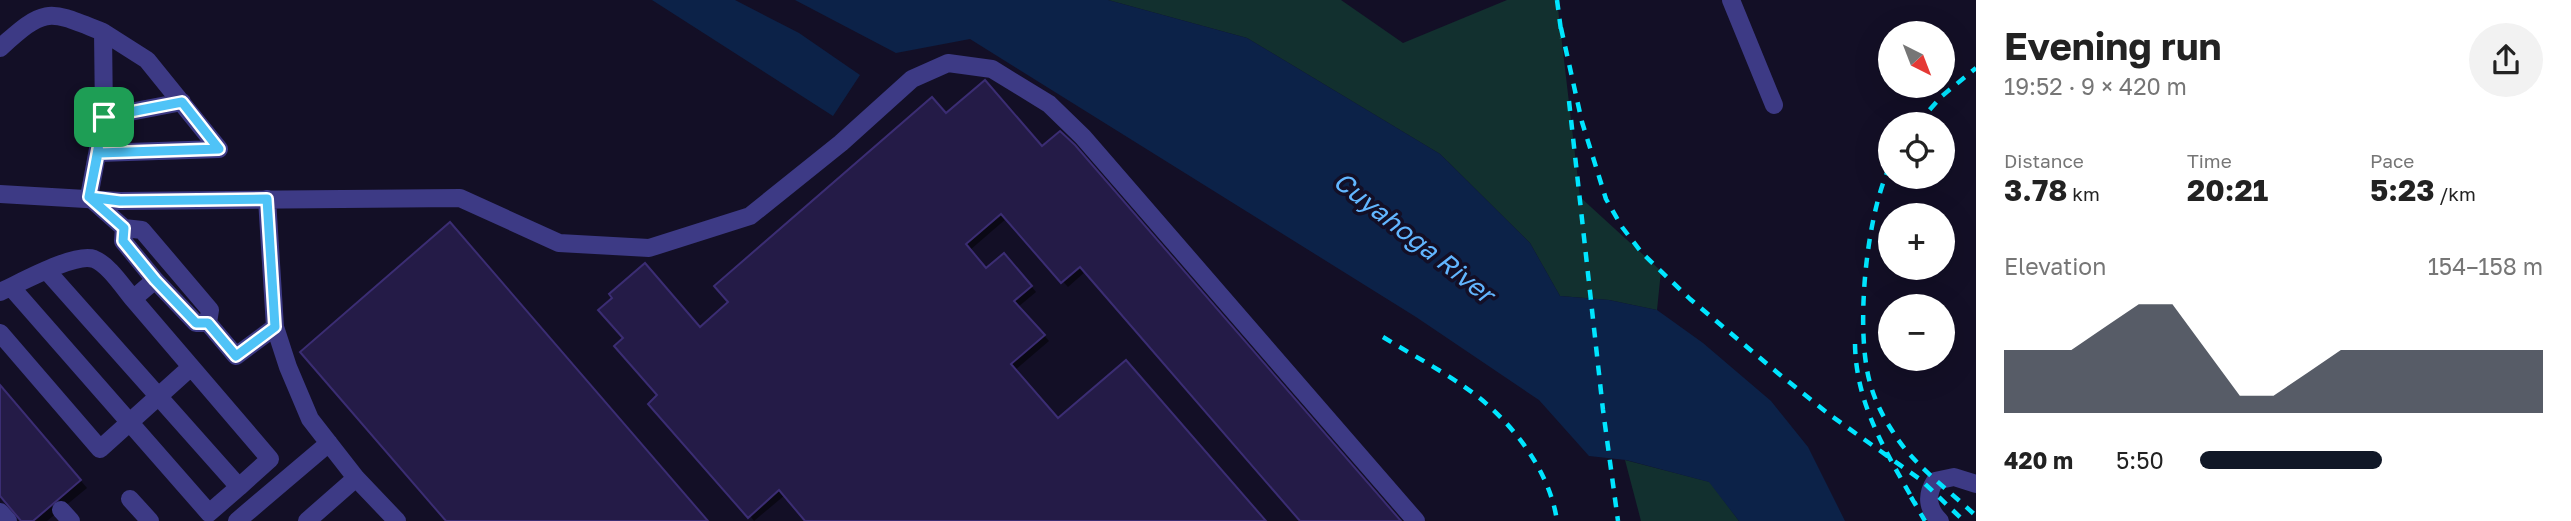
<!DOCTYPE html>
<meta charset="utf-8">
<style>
:root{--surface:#fff;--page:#f2f2f2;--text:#222;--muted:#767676;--accent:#111827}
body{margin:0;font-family:"Golos Text",sans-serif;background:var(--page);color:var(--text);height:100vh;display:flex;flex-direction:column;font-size:26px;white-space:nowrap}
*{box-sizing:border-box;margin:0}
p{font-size:23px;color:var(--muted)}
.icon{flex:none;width:38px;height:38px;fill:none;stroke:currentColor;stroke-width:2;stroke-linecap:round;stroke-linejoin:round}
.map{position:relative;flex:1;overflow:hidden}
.drawer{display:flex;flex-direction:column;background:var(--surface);width:595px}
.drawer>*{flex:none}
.needle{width:46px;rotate:138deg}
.tools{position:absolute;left:1878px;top:21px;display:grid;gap:14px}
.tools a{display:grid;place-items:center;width:77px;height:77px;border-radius:50%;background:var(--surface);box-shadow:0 7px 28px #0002;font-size:35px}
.pin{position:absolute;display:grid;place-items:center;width:60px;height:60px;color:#fff;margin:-30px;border-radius:14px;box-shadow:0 4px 10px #0006}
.round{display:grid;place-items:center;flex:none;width:74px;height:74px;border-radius:37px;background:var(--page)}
.head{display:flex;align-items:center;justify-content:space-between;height:119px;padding:0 28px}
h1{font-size:38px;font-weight:700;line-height:52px}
.metrics{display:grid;grid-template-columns:repeat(3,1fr);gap:10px;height:119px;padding:7px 28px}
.metrics div{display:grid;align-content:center}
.metrics b{font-size:30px;font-weight:700}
.metrics small{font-size:19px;font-weight:400}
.metrics p{font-size:19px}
.chart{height:196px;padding:14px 28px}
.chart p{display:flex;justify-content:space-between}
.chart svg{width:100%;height:126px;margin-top:7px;fill:var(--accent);opacity:.7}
ul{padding:0 28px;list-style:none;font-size:23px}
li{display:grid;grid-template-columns:112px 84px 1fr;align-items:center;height:52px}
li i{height:18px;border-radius:9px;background:var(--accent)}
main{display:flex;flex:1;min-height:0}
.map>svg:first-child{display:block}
.green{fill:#12302f}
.water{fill:#0c2248}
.shadow{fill:#0007}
.building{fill:#241b47;stroke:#3b2d73;stroke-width:2}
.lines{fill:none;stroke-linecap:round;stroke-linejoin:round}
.minor{stroke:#3d3a85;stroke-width:18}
.rail{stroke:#00e5ff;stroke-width:4.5;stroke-dasharray:10 9;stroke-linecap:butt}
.route-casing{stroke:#fff;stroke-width:14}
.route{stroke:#4fc3f7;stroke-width:9}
.labels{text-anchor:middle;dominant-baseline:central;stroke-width:7;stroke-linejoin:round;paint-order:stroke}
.water-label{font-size:26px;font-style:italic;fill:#62b6ff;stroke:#130f26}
</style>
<main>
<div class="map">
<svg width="1976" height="521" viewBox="0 0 1976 521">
<rect width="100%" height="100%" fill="#130f26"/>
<path class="green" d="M1108,0H1341L1403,43L1507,0H1557L1580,197L1661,271L1657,310L1609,300L1560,296L1530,243L1440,154L1247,38Z
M1625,460L1710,482L1739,521H1641Z"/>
<path class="water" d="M652,0H735L799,33L860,75L833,116Z
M795,0H1108L1247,38L1440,154L1530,243L1560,296L1609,300L1657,310L1703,343L1771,401L1808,447L1845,521H1739L1709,482L1626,460L1589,456L1539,400L1416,317L970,39L896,53Z"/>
<path class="shadow" d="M946,115L1043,148L1399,521H1303L1086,271L1068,287L1007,218L970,250L986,270L1009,260L1036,292L1018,307L1049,341L1015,370L1059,420L1265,521H808L785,495L754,521L660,395L700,329Z
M0,386L87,488L47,521H24L0,493Z"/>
<path class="building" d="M985,80L1042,146L1060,131L1075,145L1401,521H1300L1080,267L1061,283L1001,214L966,244L986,268L1004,253L1032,286L1014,301L1045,335L1011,364L1058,418L1126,360L1266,521H805L779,490L748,518L648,404L657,395L614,346L623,338L598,310L612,298L609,294L645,263L700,327L728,302L714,286L932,97L946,113Z
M450,222L708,521H446L300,352Z
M0,385L81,480L33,521H21L0,496Z"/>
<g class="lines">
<path class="minor" d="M1731,0L1774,105
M103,32L147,60L219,149
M0,48C46,6 48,10 103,32L104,117L89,197
M104,117L182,102
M98,153L219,149
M0,194L120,201L460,198L559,243L649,248L750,216L841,143L912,79L948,63L992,69L1049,104L1083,137L1416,521
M89,197L124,228L142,230L210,310L208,323L236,356L275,327L267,199
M124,228L123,241L155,280L196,323H208
M11,287L209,513L239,487L47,271
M0,292C20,283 75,252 94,259C109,265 123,287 133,299L155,280
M133,299L270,459L239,487
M275,327L288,367L310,419L356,478
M0,333L100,449L191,367
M130,499L150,521
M61,510L71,521
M0,512L8,521
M237,521L329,443
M307,521L356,478L397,521
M1940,521C1927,509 1926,495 1935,481L1954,477L1976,484"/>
<path class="rail" d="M1557,0L1562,38
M1561,28L1582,122L1606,199L1622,227L1642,253L1690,299L1779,374L1830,415L1921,480L1964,521
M1569,101L1603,410L1618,521
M1917,124L1942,96L1976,68
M1890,166C1866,216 1855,330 1870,383C1875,401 1883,417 1893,432C1913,465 1949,490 1976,516
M1383,337C1417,358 1462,381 1490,407C1522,436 1551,478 1557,521
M1855,344C1856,406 1887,453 1916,505
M1911,497L1925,521"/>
</g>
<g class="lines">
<defs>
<path id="route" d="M104,117L89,197L124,228L123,241L155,280L196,323H208L236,356L275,327L267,199L120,201L89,197L98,153L219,149L182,102L104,117"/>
</defs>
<use href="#route" class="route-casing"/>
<use href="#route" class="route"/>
</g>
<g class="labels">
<g class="water-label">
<text transform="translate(1414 237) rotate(38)">Cuyahoga River</text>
</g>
</g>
</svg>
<div class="tools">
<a><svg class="needle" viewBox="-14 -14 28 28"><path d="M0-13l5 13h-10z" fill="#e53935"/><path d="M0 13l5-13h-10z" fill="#767676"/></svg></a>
<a><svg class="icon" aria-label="locate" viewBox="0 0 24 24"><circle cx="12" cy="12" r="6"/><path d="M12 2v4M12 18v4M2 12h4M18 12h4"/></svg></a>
<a>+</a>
<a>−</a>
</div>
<div class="pin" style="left:104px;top:117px;background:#1e9e55"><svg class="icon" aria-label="arrive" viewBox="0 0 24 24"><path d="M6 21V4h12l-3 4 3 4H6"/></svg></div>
</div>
<section class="drawer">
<div class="head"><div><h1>Evening run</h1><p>19:52 · 9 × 420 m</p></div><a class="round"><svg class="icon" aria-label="share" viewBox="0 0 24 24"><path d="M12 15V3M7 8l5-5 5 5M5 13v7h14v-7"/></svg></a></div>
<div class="metrics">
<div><p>Distance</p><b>3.78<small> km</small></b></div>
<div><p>Time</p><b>20:21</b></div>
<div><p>Pace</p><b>5:23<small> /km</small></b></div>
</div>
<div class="chart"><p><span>Elevation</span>154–158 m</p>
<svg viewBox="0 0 160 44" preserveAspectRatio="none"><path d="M0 44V22L10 22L20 22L30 14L40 6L50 6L60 22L70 38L80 38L90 30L100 22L110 22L120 22L130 22L140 22L150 22L160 22V44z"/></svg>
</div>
<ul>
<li><b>420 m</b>5:50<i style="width:53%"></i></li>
</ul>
</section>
</main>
